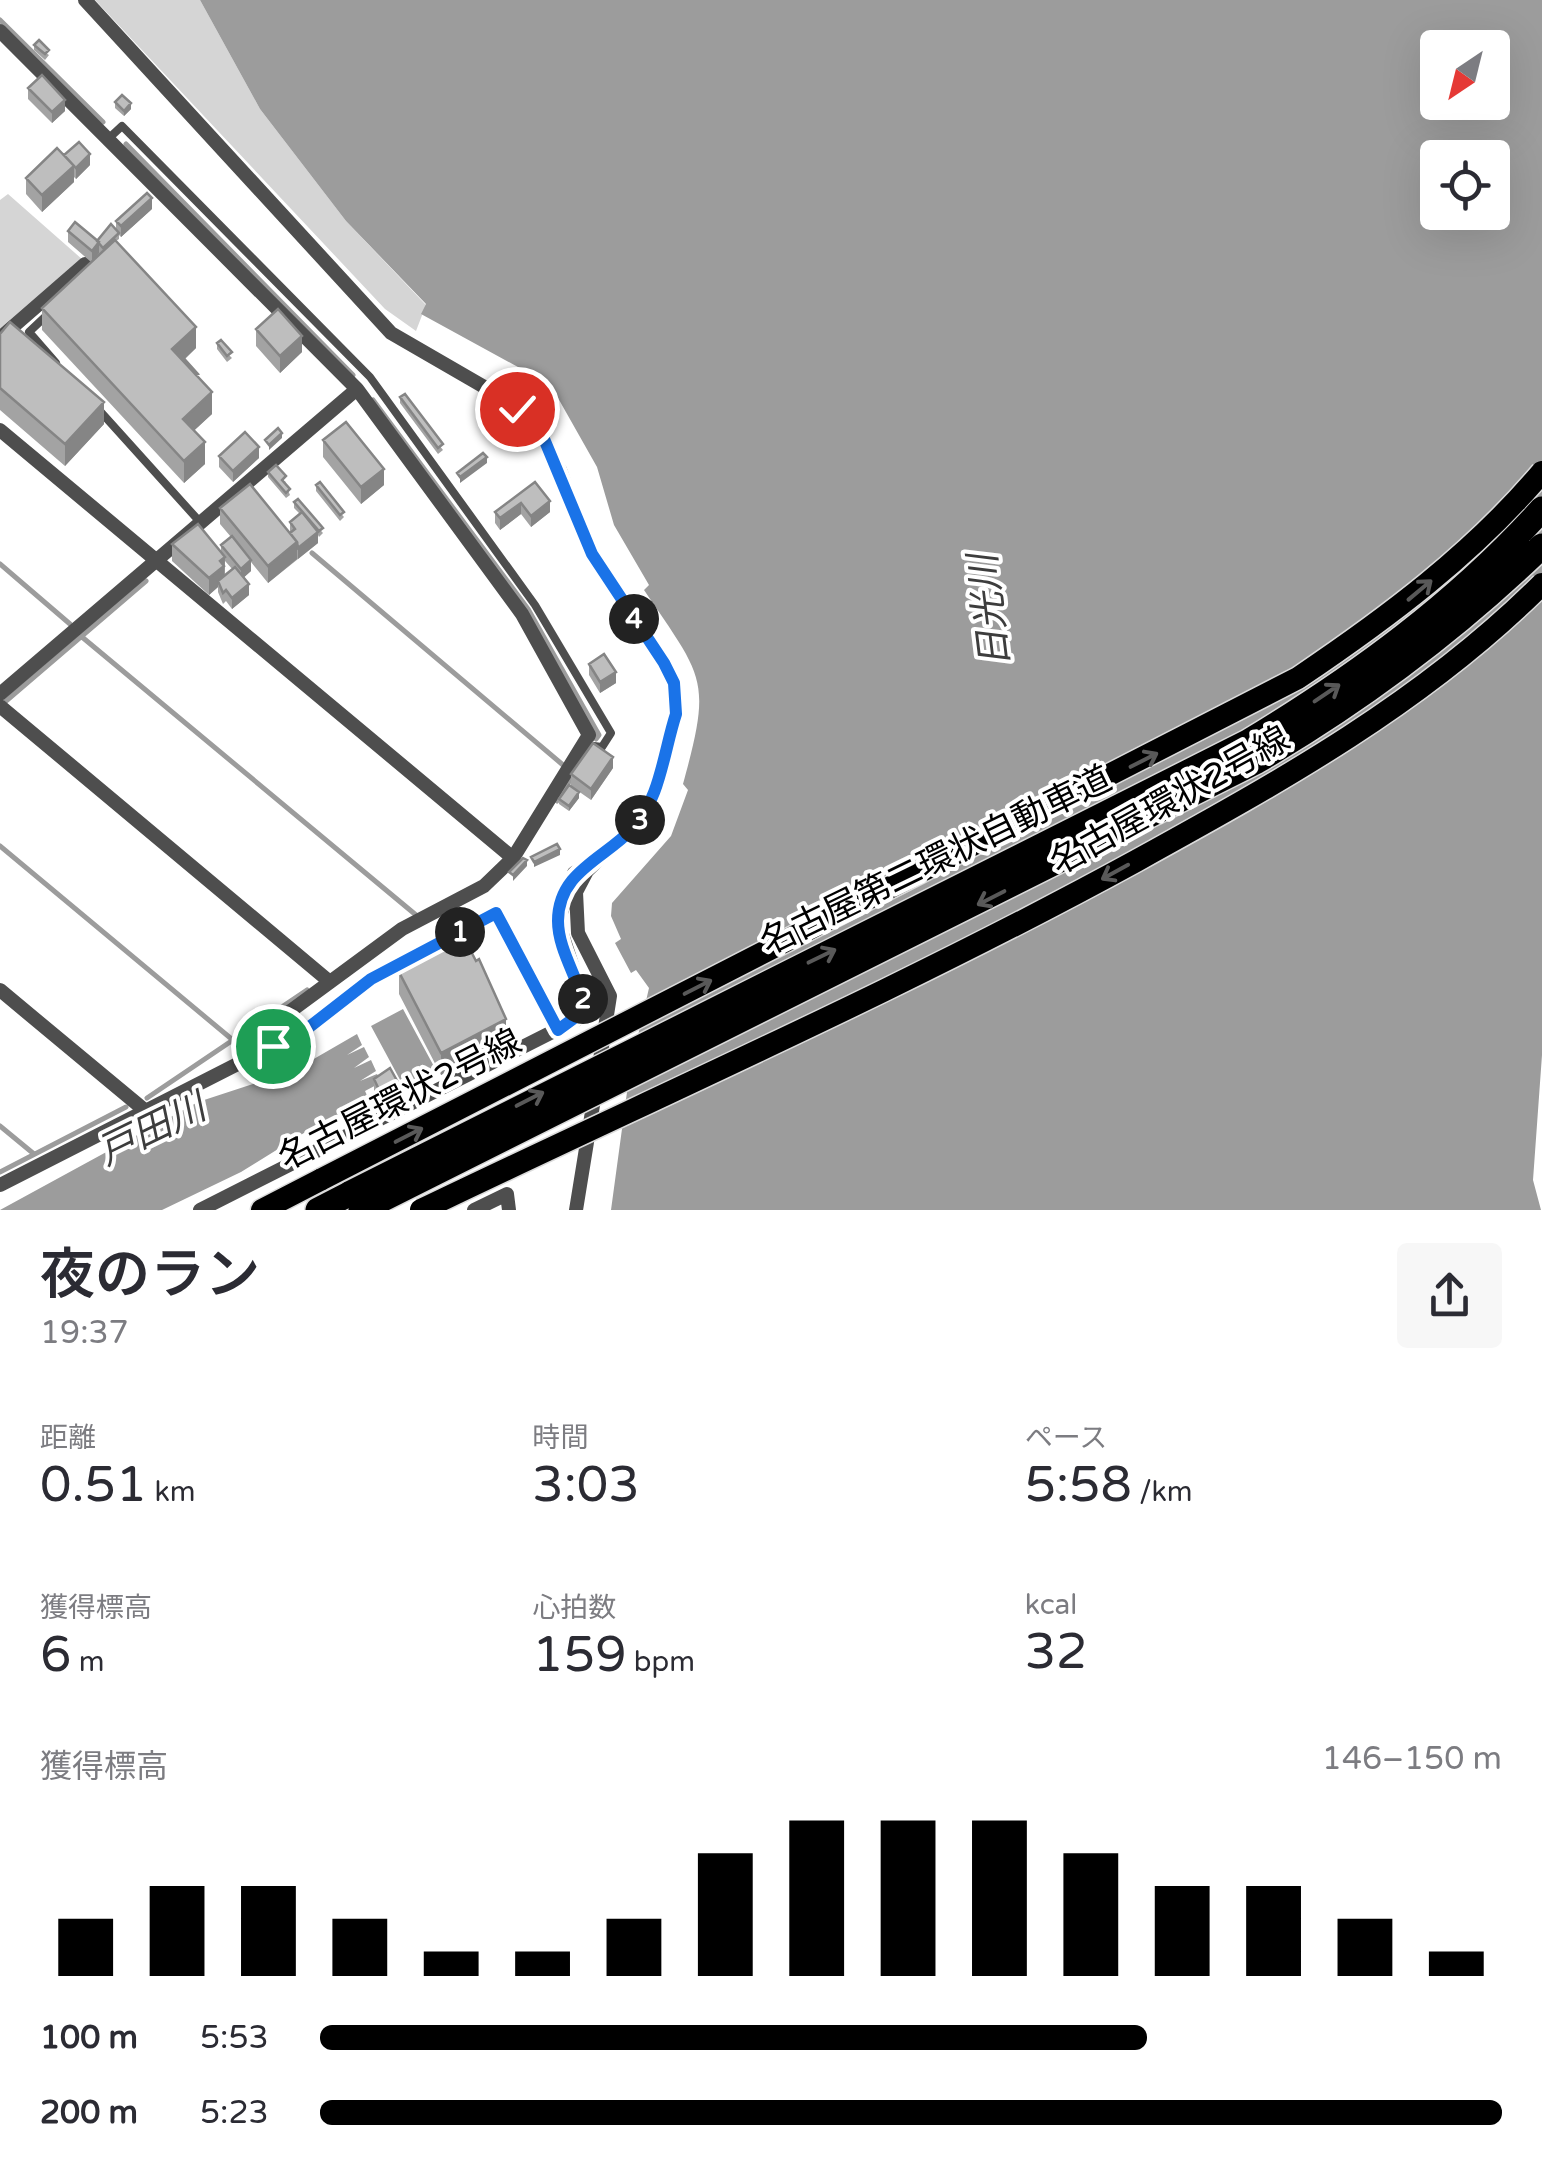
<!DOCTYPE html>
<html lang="ja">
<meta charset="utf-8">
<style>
:root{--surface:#fff;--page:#f7f7f7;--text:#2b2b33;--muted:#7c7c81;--accent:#000}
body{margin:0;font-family:"Varela Round","Noto Sans JP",sans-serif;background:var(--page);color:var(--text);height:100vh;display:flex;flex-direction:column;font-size:38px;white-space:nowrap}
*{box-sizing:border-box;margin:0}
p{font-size:32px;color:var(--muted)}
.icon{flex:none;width:55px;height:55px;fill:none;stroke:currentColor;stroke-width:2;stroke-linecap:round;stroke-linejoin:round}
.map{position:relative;height:1210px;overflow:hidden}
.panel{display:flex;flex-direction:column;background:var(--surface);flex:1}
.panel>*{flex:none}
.needle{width:65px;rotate:215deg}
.buttons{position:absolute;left:1420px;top:30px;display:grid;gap:20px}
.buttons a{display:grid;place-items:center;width:90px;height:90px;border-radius:10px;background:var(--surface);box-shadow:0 10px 40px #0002;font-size:50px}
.pin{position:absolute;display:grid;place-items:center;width:85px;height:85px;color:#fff;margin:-42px;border:5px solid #fff;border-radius:50%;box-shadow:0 2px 10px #0007}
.km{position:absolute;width:50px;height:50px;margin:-25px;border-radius:50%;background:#222;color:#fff;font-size:28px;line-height:50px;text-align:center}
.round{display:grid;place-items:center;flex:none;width:105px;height:105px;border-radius:10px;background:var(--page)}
.overview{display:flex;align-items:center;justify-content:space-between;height:170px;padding:0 40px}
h1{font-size:55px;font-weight:600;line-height:75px}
.stats{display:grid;grid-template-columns:repeat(3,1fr);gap:15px;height:170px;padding:10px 40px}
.stats div{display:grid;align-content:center}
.stats b{font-size:50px;font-weight:600}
.stats small{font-size:28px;font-weight:400}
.stats p{font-size:28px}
.chart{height:280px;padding:20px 40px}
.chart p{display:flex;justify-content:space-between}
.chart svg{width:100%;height:180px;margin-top:10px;stroke:var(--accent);stroke-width:6}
ul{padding:0 40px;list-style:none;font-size:32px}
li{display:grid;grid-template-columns:160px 120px 1fr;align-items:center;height:75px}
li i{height:25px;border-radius:12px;background:var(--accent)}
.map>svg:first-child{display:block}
.green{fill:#d5d5d5}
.water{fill:#9c9c9c;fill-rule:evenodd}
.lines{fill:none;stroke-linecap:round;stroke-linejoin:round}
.stream{stroke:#9c9c9c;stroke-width:5}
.trunk-casing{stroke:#dbdbdb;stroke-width:25}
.motorway-casing{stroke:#dbdbdb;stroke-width:28}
.service{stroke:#4e4e4e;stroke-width:8}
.minor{stroke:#4e4e4e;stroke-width:14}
.trunk{stroke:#000;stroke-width:22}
.motorway{stroke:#000;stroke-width:25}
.trunk-bridge-casing{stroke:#dbdbdb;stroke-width:25;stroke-linecap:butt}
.motorway-bridge-casing{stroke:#dbdbdb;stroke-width:28;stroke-linecap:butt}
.trunk-bridge{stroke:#000;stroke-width:22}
.motorway-bridge{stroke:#000;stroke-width:25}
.wall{fill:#a3a3a3;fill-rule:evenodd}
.shaded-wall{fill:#858585}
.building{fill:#bebebe;stroke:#858585;stroke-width:2.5}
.oneway{stroke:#595959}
.route-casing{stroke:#fff;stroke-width:20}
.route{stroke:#1a73e8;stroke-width:12}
.labels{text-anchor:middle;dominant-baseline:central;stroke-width:8;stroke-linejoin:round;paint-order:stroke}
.street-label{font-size:35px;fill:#000;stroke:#fff}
.water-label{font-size:38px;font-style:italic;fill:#3d3d3d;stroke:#fff}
</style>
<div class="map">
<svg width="1542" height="1210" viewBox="0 0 1542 1210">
<rect width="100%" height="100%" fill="#fff"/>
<path class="green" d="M95,0H200L260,109L346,221L426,305L416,331L385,309Z
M8,194L83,260L0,331V200Z"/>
<path class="water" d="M200,0H1542V1055L1533,1180L1541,1210H611L630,1070L649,988L636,970L631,973L615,943L621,939L611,916L612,903L671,836L688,790L683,784C712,678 704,679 644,590L649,585L614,525L597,467L558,398L527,372L421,314L426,304L346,221L260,109ZM1438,48H1492V102H1438ZM1438,158H1492V212H1438Z
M403,1009L437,1072L405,1089L371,1026Z
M357,1034L362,1045L347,1055L364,1047L369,1057L354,1068L371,1060L376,1071L360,1081L377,1074L382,1082L365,1091L371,1104L341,1120L320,1123L241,1172L162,1210H0L198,1102L293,1071Z"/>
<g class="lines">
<path class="stream" d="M0,20L103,122
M126,144L353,375
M373,400L528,609L599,735L596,739
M312,553L563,765
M0,564L70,624
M82,637L416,915
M6,701L146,581
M557,801L574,774
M0,846L234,1041
M147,1098L307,990
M0,1126L34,1154
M0,1172L126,1107"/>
<defs>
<path id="trunk" d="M262,1210L322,1179"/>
<path id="motorway" d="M318,1210L351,1193"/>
</defs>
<use href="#trunk" class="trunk-casing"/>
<use href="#motorway" class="motorway-casing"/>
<path class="service" d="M108,139L122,126L370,377L535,605L611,733L602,747L594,746
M47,315L29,332L56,363
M99,410L200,522
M265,1050L307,1029L371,979L496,913L558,1030"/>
<path class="minor" d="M85,0L391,333L493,392L530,419L560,470L591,554L664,663L674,683L676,714L654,789L644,815L587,871L576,892L578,933L610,996L598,1072
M0,31L357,389L522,614L589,735L513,858L0,430
M0,338L85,264
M0,694L357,389
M0,706L330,982
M0,990L148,1113
M0,1185L265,1050L258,1035L402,929L484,886L513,858
M200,1210L576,1020L585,1010L583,998L558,922L574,873L592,864
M474,1210L507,1194L509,1210
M576,1210L595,1093"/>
<use href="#trunk" class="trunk"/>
<use href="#motorway" class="motorway"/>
<defs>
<path id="trunk-bridge" d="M322,1179L1298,678C1387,618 1473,554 1542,472
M421,1210C660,1095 904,988 1136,861C1281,781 1424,702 1542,584"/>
<path id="motorway-bridge" d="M351,1193L1248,742C1357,676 1456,604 1542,509
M361,1210L1257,761C1363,699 1454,631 1542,546"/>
</defs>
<use href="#trunk-bridge" class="trunk-bridge-casing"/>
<use href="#motorway-bridge" class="motorway-bridge-casing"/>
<use href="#trunk-bridge" class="trunk-bridge"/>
<use href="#motorway-bridge" class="motorway-bridge"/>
</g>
<path class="wall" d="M34,45L49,55L45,60L34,50Z
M28,88L65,111L52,123L28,99Z
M115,102L131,109L124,116L115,108Z
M64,155L90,165L76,179L74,177V182L42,212L26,194V178Z
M152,209L121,237L119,235V239L116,241L196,348L185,359L198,377L212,414L194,430L205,464L184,483L42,330V308L91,262L68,242V231L97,241L116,230V221Z
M256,329L302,352L280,373L256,346Z
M0,334L104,424L65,466L0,410Z
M217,343L232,358L227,362L217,349Z
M400,397L443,450L438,454L400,403Z
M323,440L384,485L361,504L323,457Z
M219,456L259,458L233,482L219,467Z
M268,472L286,482L285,483L290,495L286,498L268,477Z
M535,482L550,512L531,527L521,514L500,530L495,523V512Z
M316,485L344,517L340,521L316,491Z
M294,502L323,533L319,537L318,535V543L268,583L251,562V571L243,578L249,595L232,609L226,601L223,604L218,592V587L209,595L172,561V544L221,553V545L231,537L220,524V508L290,533V522L300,514L294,508ZM225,561L233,570L224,576L225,574Z
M589,664L616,683L600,693L589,675Z
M613,768L591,800L571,786V774Z
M579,798L569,811L559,804V799Z
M418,951H439L506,1041L441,1075L399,994V972L418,962Z
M374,1079L400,1098L382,1107L374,1090Z"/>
<path class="shaded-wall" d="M65,100V111L52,123V112Z
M131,103V109L124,116V111Z
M90,154V165L76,179V168Z
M74,166V182L42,212V195Z
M152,198V209L121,237V226Z
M99,242V253L92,262V251Z
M196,327V348L178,365L172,349Z
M302,336V352L280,373V356Z
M212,392V414L183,441V419Z
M104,402V424L65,466V444Z
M282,433V438L269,450V445Z
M205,442V464L184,483V461Z
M259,447V458L233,482V471Z
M487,457V463L460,483V477Z
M384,469V485L361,504V487Z
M550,501V512L531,527V516Z
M521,503V514L500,530V518Z
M318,532V543L298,559V548Z
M297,542V559L268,583V566Z
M225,557L224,583L218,581V587L209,595V578L220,561Z
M251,560V571L241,580V569Z
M249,584V595L232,609V598Z
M616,672V683L600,693V682Z
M613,757V768L591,800V789Z
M579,792V798L569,811V806Z
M560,849V855L534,867V862Z
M527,860V866L513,881V875Z
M506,1019V1041L441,1075V1053Z
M400,1086V1098L382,1107V1096Z"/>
<path class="building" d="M39,40L49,50L45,54L34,45Z
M42,75L65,100L52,112L28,88Z
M122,95L131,103L124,111L115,102Z
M79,142L90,154L76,168L64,155Z
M57,148L74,166L42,195L26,178Z
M147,193L152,198L121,226L116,221Z
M75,222L99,242L92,251L68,231Z
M111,224L119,233L103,248L97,241Z
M115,240L196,327L172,349L212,392L183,419L205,442L184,461L42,308Z
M278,309L302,336L280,356L256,329Z
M10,322L104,402L65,444L0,388V334Z
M221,340L232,352L227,356L217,343Z
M180,354L198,374L196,375L178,355Z
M405,394L443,444L438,448L400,397Z
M346,422L384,469L361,487L323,440Z
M278,428L282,433L269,445L265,440Z
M245,432L259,447L233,471L219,456Z
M483,453L487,457L460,477L457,473Z
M276,465L286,476L282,480L290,489L286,493L268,472Z
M320,482L344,512L340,515L316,485Z
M535,482L550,501L531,516L521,503L500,518L495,512Z
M250,484L297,542L268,566L220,508Z
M298,499L323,528L319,531L294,502Z
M302,512L318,532L298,548L297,542L290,533L295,529L290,522Z
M198,524L225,557L220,561L224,566L209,578L172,544Z
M232,536L251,560L241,569L221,545Z
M235,567L249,584L232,598L226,590L223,593L218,581Z
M604,654L616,672L600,682L589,664Z
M593,743L613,757L591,789L571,774Z
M569,785L579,792L569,806L559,799Z
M557,844L560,849L534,862L531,857Z
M523,858L527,860L513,875L509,872Z
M464,938L476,961L479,959L506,1019L441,1053L399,972L422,960L418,951L434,943L439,951Z
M390,1068L400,1086L382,1096L374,1079Z"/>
<defs><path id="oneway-shaft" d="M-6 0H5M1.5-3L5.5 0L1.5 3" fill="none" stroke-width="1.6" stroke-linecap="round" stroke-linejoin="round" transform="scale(2.5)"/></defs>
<g class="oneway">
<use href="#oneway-shaft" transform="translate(1420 590) rotate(-40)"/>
<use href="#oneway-shaft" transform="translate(1327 693) rotate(-34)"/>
<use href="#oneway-shaft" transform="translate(1144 760) rotate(-27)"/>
<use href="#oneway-shaft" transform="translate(1115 872) rotate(151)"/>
<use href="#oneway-shaft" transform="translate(991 898) rotate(153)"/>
<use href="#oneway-shaft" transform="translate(822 956) rotate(-26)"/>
<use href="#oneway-shaft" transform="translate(698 987) rotate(-27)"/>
<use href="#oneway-shaft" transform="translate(530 1099) rotate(-27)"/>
<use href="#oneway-shaft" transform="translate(409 1135) rotate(-27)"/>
</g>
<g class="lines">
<defs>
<path id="route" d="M273,1046L308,1028L371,979L496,913L558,1030L585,1010C580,980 558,951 558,921C558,872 604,859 632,829C660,801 664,750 676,714L674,683L664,663L592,554L542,434L517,409"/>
</defs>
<use href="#route" class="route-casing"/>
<use href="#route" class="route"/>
</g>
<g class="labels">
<g class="street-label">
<text transform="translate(1170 801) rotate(-29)">名古屋環状2号線</text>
<text transform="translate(936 861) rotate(-26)">名古屋第二環状自動車道</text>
<text transform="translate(400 1100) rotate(-27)">名古屋環状2号線</text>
</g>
<g class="water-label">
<text transform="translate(990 611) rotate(-97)">日光川</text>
<text transform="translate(152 1130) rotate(-26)">戸田川</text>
</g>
</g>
</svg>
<div class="buttons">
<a><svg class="needle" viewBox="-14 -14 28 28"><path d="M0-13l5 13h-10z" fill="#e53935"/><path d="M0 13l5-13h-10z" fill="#7c7c81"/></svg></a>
<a><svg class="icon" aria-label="locate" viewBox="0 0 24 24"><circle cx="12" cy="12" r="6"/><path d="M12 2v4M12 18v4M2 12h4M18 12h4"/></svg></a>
</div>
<div class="pin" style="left:273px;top:1046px;background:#1e9e55"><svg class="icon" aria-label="arrive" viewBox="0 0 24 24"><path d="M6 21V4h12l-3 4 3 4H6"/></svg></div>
<div class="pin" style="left:517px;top:409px;background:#d93025"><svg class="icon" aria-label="check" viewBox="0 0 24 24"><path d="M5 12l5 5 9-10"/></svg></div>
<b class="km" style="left:460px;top:932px">1</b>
<b class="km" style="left:583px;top:999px">2</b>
<b class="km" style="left:640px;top:820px">3</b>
<b class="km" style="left:634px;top:619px">4</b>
</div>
<section class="panel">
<div class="overview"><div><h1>夜のラン</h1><p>19:37</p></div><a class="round"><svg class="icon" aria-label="share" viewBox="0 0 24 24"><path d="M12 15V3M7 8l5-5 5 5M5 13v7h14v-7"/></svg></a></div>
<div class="stats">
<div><p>距離</p><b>0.51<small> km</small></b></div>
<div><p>時間</p><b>3:03</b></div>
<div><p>ペース</p><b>5:58<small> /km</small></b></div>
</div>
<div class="stats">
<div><p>獲得標高</p><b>6<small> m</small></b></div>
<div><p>心拍数</p><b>159<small> bpm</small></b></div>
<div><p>kcal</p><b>32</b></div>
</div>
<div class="chart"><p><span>獲得標高</span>146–150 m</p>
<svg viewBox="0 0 160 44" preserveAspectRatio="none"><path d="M5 44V30M15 44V22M25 44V22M35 44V30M45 44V38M55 44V38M65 44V30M75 44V14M85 44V6M95 44V6M105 44V6M115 44V14M125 44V22M135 44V22M145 44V30M155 44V38"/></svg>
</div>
<ul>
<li><b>100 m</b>5:53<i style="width:70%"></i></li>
<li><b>200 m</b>5:23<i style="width:100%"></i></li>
</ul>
</section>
